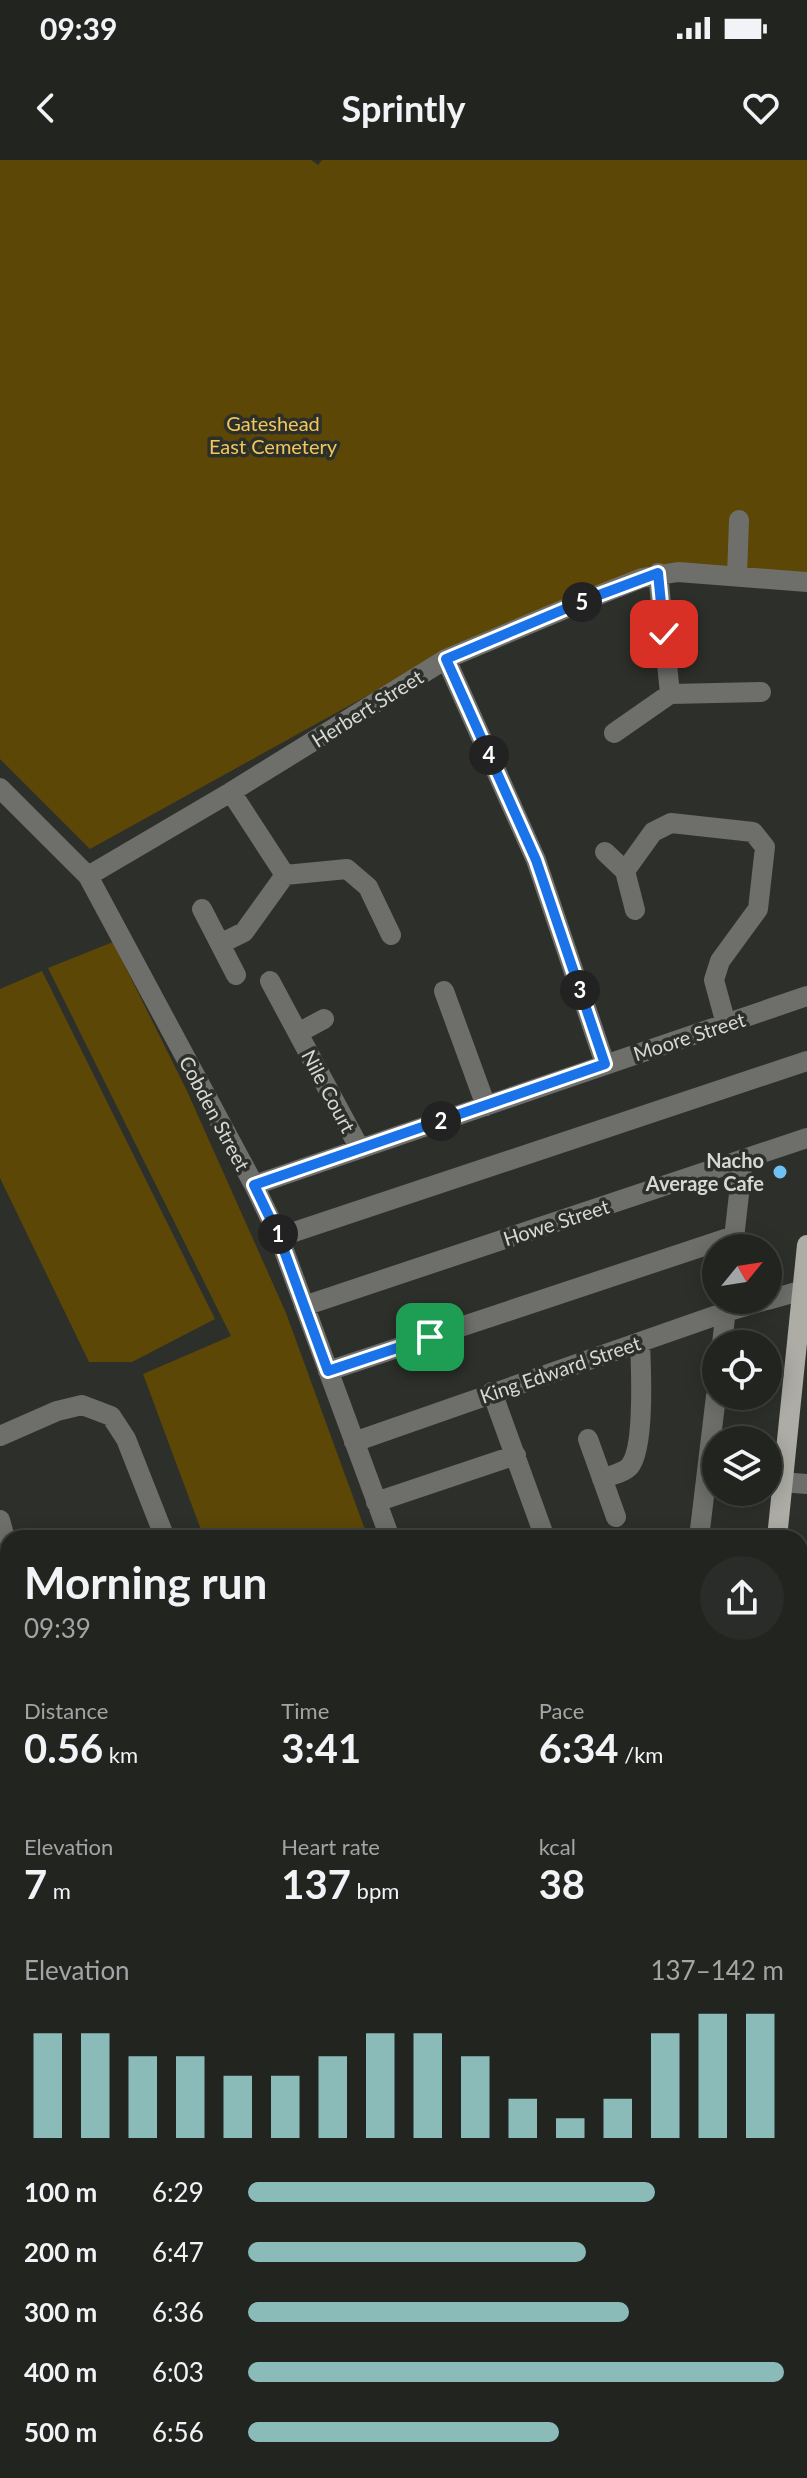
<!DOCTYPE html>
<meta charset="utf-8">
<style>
:root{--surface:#222420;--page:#2a2c29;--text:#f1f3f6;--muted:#a2a4a5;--line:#3f413e;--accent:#8bbbb9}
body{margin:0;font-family:Lato,sans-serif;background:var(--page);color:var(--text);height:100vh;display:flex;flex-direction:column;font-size:30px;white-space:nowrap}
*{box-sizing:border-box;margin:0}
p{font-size:26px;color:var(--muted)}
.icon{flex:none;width:44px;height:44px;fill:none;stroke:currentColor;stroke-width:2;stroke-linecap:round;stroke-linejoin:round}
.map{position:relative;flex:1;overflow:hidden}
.sheet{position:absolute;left:0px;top:1370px;width:808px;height:948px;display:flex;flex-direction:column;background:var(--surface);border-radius:24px 24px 0 0;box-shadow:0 4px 20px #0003,0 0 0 2px var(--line)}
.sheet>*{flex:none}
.needle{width:52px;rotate:60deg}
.controls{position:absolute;left:702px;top:1074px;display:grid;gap:16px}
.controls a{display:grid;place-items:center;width:80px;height:80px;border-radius:50%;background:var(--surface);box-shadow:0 4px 20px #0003,0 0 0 2px var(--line);font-size:40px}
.pin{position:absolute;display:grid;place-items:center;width:68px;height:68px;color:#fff;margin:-34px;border-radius:16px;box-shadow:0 4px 12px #0006}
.km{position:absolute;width:40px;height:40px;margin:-20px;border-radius:50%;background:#222;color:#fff;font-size:22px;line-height:40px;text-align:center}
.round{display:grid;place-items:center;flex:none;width:84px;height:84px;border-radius:42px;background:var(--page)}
.headline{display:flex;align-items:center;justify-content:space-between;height:136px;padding:0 24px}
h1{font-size:44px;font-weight:700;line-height:60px}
.metrics{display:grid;grid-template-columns:repeat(3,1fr);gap:12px;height:136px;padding:8px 24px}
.metrics div{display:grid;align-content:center}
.metrics b{font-size:40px;font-weight:700}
.metrics small{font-size:22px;font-weight:400}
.metrics p{font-size:22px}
.chart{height:224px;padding:16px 24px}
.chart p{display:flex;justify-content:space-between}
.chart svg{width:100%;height:144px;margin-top:8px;stroke:var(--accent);stroke-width:6}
ul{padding:0 24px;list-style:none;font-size:26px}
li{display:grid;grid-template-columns:128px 96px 1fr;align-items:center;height:60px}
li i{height:20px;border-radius:10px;background:var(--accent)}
.status{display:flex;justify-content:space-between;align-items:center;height:56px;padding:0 40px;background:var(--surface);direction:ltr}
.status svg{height:22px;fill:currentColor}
header{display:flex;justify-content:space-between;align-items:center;height:104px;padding:0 24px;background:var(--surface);font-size:36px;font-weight:700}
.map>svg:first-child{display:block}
.green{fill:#5c4707}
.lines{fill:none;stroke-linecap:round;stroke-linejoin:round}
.minor{stroke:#6e6e6b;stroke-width:20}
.major{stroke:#adada6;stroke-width:20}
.route-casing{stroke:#fff;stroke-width:16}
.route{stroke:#1a73e8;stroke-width:10}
.poi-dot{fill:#70c2f4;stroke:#2d302a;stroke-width:3}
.labels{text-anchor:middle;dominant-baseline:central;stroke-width:7;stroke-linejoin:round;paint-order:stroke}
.park-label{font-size:20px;fill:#f1c759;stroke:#2d302a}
.street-label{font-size:20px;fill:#d6d8d4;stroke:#2d302a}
.poi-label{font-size:20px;font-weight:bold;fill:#d6d8d4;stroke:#2d302a;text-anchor:end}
</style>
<div class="status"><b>09:39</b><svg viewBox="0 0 49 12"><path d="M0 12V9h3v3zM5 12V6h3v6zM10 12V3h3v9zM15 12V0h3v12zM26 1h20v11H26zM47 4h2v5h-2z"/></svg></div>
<header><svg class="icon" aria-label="back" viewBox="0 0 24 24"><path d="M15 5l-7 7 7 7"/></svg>Sprintly<svg class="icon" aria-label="heart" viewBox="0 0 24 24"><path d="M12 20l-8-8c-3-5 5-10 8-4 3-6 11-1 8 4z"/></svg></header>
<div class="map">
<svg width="807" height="2318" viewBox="0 0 807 2318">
<rect width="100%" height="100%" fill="#2d302a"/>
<path class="green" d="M0,0H311L318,5L322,0H807V419L677,408L448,491L90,689L0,599Z
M113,782L187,931L286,1153L368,1378H204L143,1214L231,1176L48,808Z
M42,811L215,1159L132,1202H89L0,1018V829Z
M800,1476L807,1477V1554L804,1555L800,1517Z
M800,1684L807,1688V1746L800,1750Z
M800,2147L807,2161V2216L803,2219L807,2235V2318H389L378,2310H800Z"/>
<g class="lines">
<path class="minor" d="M658,413L670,534
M737,415L739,360
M446,499L536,700L605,904
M614,573L670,534L761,532
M0,628L88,716L254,1025L279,1077L390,1378
M605,692L625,711
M285,715L347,709L368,727L391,775
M88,716L231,632L446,499L591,438L642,418L678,412L807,422
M202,749L236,815
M635,750L625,711L653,672L671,663L753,672L765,687L758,749L720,801L714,820L726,864
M222,783L244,772L285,715L231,632
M270,821L360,989
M444,831L486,946
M298,873L324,859
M254,1025L807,836
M279,1077L807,901
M733,1087L743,999
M768,1140L803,1130
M304,1146L807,978
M722,1184L727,1140
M328,1211L734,1076
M492,1232L545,1378
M0,1276L57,1251L82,1245L111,1256L126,1279L165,1378
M588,1279L616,1357
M354,1282L726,1152L766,1140
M602,1319C611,1315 624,1313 630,1306C645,1287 641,1207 640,1182
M781,1322L807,1324
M376,1342L516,1295
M0,1360L8,1389
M699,1378L716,1236
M800,1656L807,1653
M800,1790L807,1804
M800,1880L807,1877
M800,1956L807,1953
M0,1978L8,1976
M0,2113L8,2129
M335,2310L347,2318
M210,2318L214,2310"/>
<path class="major" d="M777,1378L807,1085
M800,1609L807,1625"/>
</g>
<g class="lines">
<defs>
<path id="route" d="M430,1177L328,1211L279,1077L254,1025L605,904L536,700L446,499L591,438L658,413L664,474"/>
</defs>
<use href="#route" class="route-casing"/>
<use href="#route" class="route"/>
</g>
<circle class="poi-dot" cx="780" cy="1012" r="8"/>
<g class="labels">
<g class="park-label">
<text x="273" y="263">Gateshead<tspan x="273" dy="23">East Cemetery</tspan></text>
</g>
<g class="street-label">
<text transform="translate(367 548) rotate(-32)">Herbert Street</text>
<text transform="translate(689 876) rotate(-18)">Moore Street</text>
<text transform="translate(329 931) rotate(62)">Nile Court</text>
<text transform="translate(215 953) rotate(62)">Cobden Street</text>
<text transform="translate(556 1062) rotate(-18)">Howe Street</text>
<text transform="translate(560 1209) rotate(-19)">King Edward Street</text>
</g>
<g class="poi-label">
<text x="764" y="1000">Nacho<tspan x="764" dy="23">Average Cafe</tspan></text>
</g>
</g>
</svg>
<div class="controls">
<a><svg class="needle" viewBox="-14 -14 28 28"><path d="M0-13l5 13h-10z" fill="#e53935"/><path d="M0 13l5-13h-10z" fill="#a2a4a5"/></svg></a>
<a><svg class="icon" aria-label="locate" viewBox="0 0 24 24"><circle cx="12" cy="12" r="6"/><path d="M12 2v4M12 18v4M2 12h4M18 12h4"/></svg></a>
<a><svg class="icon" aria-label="layers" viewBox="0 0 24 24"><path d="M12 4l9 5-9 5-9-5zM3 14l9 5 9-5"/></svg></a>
</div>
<div class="pin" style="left:430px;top:1177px;background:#1e9e55"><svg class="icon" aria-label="arrive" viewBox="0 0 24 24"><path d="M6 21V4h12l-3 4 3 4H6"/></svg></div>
<div class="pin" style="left:664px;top:474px;background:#d93025"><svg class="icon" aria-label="check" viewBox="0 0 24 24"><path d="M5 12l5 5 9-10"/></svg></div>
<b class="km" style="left:278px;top:1074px">1</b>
<b class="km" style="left:441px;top:961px">2</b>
<b class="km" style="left:580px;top:830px">3</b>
<b class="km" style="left:489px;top:595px">4</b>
<b class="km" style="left:582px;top:442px">5</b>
<section class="sheet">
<div class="headline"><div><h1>Morning run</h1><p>09:39</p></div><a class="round"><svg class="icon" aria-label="share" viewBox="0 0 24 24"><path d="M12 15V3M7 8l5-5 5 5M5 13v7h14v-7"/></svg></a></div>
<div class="metrics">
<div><p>Distance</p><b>0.56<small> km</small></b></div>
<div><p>Time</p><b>3:41</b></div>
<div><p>Pace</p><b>6:34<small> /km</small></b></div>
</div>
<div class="metrics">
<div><p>Elevation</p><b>7<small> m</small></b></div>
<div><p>Heart rate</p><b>137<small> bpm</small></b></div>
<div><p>kcal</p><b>38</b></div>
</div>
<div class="chart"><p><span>Elevation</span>137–142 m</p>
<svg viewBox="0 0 160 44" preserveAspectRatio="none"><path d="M5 44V12M15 44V12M25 44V19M35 44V19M45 44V25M55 44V25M65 44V19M75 44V12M85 44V12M95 44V19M105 44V32M115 44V38M125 44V32M135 44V12M145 44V6M155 44V6"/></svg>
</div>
<ul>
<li><b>100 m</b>6:29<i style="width:76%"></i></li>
<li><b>200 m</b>6:47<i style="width:63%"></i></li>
<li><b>300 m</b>6:36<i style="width:71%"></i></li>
<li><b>400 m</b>6:03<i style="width:100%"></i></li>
<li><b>500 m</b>6:56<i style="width:58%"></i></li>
</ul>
</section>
</div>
